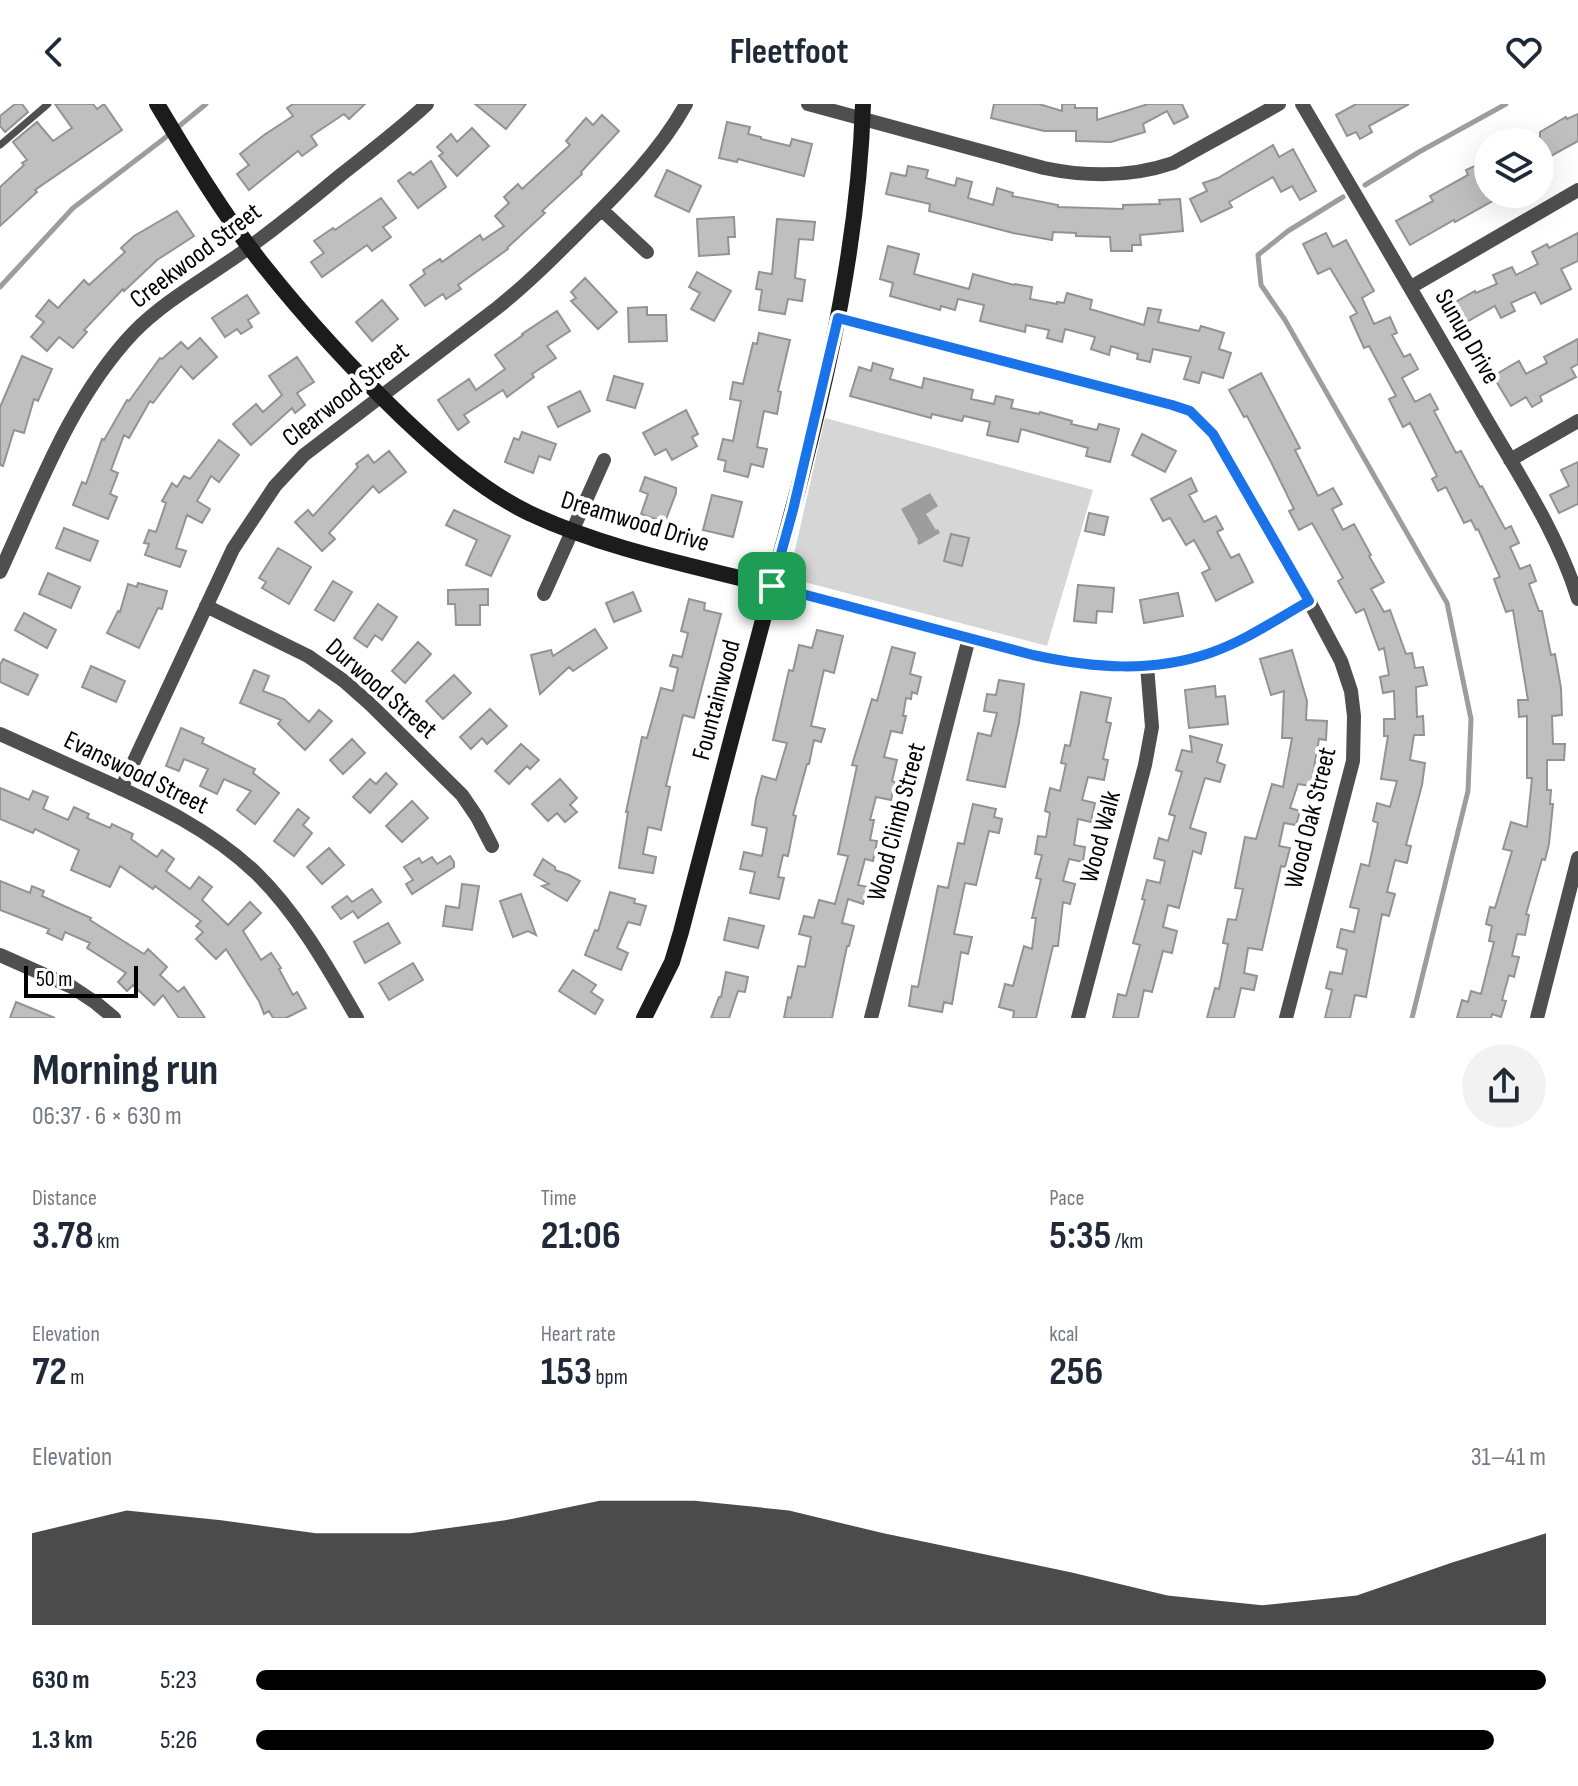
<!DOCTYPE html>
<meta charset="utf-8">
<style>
:root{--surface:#fff;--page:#f2f2f3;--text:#1f2937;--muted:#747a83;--accent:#000}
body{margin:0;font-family:"Sofia Sans Condensed",sans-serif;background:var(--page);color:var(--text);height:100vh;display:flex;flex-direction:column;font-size:30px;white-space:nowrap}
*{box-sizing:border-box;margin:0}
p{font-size:26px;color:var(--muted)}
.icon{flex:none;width:44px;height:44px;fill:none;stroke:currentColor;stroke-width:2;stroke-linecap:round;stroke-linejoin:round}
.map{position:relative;height:914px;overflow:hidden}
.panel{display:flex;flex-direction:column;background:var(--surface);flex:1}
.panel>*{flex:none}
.tools{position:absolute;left:1474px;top:24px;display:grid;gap:16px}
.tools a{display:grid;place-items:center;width:80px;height:80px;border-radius:50%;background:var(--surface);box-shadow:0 8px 32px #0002;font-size:40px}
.scale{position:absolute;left:24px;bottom:20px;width:114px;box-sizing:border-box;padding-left:8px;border:4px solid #000;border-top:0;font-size:22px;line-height:28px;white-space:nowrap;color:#000;-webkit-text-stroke:6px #fff;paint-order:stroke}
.pin{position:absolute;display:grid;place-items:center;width:68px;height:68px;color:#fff;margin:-34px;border-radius:16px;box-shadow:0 4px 12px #0006}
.round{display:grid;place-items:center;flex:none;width:84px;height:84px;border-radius:42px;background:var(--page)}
.overview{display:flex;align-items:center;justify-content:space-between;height:136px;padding:0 32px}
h1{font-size:44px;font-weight:700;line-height:60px}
.figures{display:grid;grid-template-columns:repeat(3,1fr);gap:12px;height:136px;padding:8px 32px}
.figures div{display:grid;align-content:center}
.figures b{font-size:40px;font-weight:700}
.figures small{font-size:22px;font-weight:400}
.figures p{font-size:22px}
.chart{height:224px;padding:16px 32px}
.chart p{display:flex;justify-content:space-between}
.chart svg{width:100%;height:144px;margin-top:8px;fill:var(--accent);opacity:.7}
ul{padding:0 32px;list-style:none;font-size:26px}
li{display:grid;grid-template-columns:128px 96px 1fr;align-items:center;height:60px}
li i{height:20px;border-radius:10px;background:var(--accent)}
header{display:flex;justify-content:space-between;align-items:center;height:104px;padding:0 32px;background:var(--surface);font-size:36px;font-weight:700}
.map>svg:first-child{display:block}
.green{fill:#d6d6d6}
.water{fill:#9d9d9d}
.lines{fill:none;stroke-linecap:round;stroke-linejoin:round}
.stream{stroke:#9d9d9d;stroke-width:5}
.building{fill:#bfbfbf;stroke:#939393;stroke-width:2}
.lane{stroke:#4f4f4f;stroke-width:7}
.street{stroke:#4f4f4f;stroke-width:14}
.secondary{stroke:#1c1c1c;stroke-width:16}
.route-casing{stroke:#fff;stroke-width:16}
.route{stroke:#1a73e8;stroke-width:10}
.labels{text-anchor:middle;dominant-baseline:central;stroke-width:8;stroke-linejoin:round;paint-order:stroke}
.street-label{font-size:26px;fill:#000;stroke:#fff}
</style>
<header><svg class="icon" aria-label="back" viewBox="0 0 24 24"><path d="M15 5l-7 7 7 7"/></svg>Fleetfoot<svg class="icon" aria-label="heart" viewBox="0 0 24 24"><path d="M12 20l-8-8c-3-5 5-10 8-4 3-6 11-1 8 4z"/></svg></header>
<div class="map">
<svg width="1578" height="914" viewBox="0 0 1578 914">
<rect width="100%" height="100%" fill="#fff"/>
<path class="green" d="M825,314L1093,386L1047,542L793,475L789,472Z"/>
<path class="water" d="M930,389L938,402L926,410L936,426L938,425L940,429L919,441L917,438L918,436L901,405Z"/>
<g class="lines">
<path class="stream" d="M1365,81L1419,48L1506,0
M1343,93L1288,127L1258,151L1261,181L1285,216L1447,499L1471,615L1468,687L1412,914
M0,183L73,104L161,37L206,0"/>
</g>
<path class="building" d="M15,0H22L28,8L5,28L0,22V12Z
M55,0H93L97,5L104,0L122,26L35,86L37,88L0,122V83L24,61L22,59L27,56L13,38L37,18L53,37L72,24Z
M293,0H365L349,15L344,10L311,32L317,41L302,52L298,47L249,86L237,70L249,61L240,50L264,31L293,12L287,4Z
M475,0H526L506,25Z
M994,0H1039L1062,7V0H1075V4H1097V16L1148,0H1182L1188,13L1174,20L1167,7L1143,20L1145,28L1111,38L1076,37V27H1044L991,14Z
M1356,0H1409L1369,22L1372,28L1360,35L1356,28L1347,32L1336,11Z
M1578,10V37L1540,58V28L1566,13L1567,15Z
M602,11L619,27L581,68L582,70L542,107L545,109L507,144L508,145L458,181L461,185L446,195L443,190L425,202L410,181L425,170L423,166L440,155L442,158L480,131L483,136L504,122L495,112L509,99L504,93L518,80L522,85L570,41L566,37L586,14L593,21Z
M727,18L750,23L748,30L761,33V35L790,42L792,35L812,40L804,72L738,55L737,58L719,54Z
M472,24L489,42L457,72L439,52L443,49L437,43L451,30L457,38Z
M1273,41L1279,53L1293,45L1316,87L1300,96L1292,82L1281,88L1273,73L1229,98L1232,103L1201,118L1190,95L1207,87L1203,79L1218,74Z
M1488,56V90H1505L1455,118L1454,116L1410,141L1396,117L1433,97L1430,92L1468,71L1466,66Z
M431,57L446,83L418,104L398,77L410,68L413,71Z
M908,62L928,66L926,74L955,82L957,74L972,78L968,94L993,101L997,84L1013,89L1012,92L1058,101V103L1123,105V101L1160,100L1159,96L1180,95L1183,127L1140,131L1141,141H1132V147H1111L1110,133L1076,132V129L1053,128L1052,136L1013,129L929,107L930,100L886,90L891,69L906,72Z
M667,66L701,82L689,108L655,92Z
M381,94L396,114L383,123L391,133L372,147L367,141L322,173L311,158L324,149L314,137L333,124L335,126Z
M177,107L194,132L157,156L124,187L123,185L84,226L87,228L73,244L59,233L47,247L31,233L44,218L36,212L49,196L58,204L84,176L89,181L125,148L121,144L134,132Z
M734,113L735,133H728L729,150L699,152L697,115Z
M777,115L815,118L813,136L799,135L795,174L805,176L802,197L788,195L785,210L759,206L762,186L756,185L759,168L772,170Z
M1326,129L1333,143L1346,136L1374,187L1362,194L1374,220L1390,213L1397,229L1392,231L1404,253L1410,250L1418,265L1402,274L1415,298L1430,290L1438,305L1434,307L1456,349L1461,347L1480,383L1482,382L1505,425L1511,422L1519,439L1510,443L1520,465L1530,461L1536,477L1529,480L1539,507H1542L1551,551L1555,550L1561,584L1562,611L1552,612L1553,640H1565L1564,656H1547V686H1551L1550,700H1553L1549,740L1545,756L1542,755L1526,810L1529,811L1525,831L1517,830L1512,852L1519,853L1514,873L1509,871L1502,896L1506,897L1501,913L1492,910L1491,914H1457L1462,896L1468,898L1471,887L1481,890L1494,838L1489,837L1492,822L1486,820L1490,803L1495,804L1512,747L1503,745L1511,718L1527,723L1532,674H1527V612L1519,613L1518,596H1528L1513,506L1506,508L1494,475L1500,473L1478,425L1476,426L1471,416L1464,419L1446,383L1438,387L1432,375L1437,372L1410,319L1403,323L1389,295L1396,292L1369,242L1364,244L1350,213L1357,209L1330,164L1318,170L1303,140Z
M1578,129V157L1561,165L1571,185L1541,200L1535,188L1511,199L1515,207L1501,214L1495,202L1456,224L1445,204L1475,187L1476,189L1497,180L1493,171L1512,163L1516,171L1538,160L1532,148L1547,140L1549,144Z
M888,142L919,150L914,170L969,185L973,170L1014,181L1015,180L1032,183L1030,195L1057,200V198L1064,199L1067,189L1092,196L1090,205L1144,221L1148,204L1161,206L1158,218L1199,227L1201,222L1224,229L1219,245L1231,249L1223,274L1202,268L1199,279L1184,275L1191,253L1153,245L1150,258L1137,255L1138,250L1111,242L1109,251L1091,245L1095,233L1065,225L1062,238L1047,234L1049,226L1026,221L1025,228L980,217L984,201L958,195L955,206L941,202L940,206L890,192L893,179L880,175Z
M697,168L731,187L714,217L691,205L700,189L689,183Z
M585,174L617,208L598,225L571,197L576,194L571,188Z
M247,191L259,209L248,216L252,223L241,230L237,225L225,233L212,214Z
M382,196L398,215L372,237L356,218Z
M647,203V211H666L667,237L629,238L628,204Z
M557,207L570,227L547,242L556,254L532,270L534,273L507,293L503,286L464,311L469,318L458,326L438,296L469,275L476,286L505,265L495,251L523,231L522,230Z
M759,229L790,236L778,287L781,288L777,310L764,307L757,343L767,345L763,363L751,360L748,373L724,367L726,357L718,355L723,335L733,337L741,297L730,295L733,278L743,280L753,239L757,240Z
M200,234L217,253L193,275L181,262L153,299L150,297L129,334L124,331L111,366L118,369L110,390L117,393L108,415L73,401L82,378L86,380L102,335L104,336L127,296L129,297L160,254L162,255L181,238L188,245Z
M1578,235V260L1571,264L1576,273L1540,292L1542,297L1532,303L1526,293L1511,302L1493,272L1519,257L1526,270L1547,259L1544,253Z
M22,252L52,265L38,297L34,295L24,329L14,326L3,362L0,361V303Z
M297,253L314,278L297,289L305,301L295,309L292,304L251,341L233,320L256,300L263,308L282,291L269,272Z
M873,259L893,265L890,275L922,284L924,274L973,286L971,295L994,300L996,292L1013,296L1011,304L1039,310L1040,308L1072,317L1071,320L1097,326L1099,320L1119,325L1110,358L1086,352L1088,344L1021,325L1018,338L987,331L990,318L964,312L962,317L932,310L931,314L850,292L859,263L871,267Z
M1261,269L1300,344L1295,346L1318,392L1333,384L1342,400L1332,405L1343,426L1354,420L1371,451L1369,452L1384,478L1371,485L1384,508L1390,506L1406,550L1412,549L1415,564L1423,563L1427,581L1416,583L1417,613L1423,612L1424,631H1414L1410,656L1425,659L1422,681L1406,741L1411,742L1407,759L1395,756L1387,788L1395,790L1389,812L1382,810L1366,893L1355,891L1350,914H1325L1332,886L1326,884L1330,868L1342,870L1347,846L1337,843L1341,825L1354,828L1359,805L1350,803L1361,760L1369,762L1378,719L1373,717L1377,699L1390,703L1397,677L1381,675L1388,632H1384V615H1395L1394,587L1383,589L1380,573L1389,571L1384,544L1379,546L1364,505L1356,509L1338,477L1343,474L1312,419L1299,426L1289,407L1294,405L1271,358L1247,312L1244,313L1229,286Z
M614,272L643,280L635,304L607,296Z
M580,287L590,307L558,323L548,303Z
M686,306L698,330L692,333L697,342L672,356L666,345L655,351L643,329Z
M522,328L556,340L550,356L539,352L533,369L505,358L514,334L519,336Z
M1142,330L1176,347L1165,368L1132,351Z
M219,336L239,351L219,378L211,372L197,397L210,405L202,419L187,411L176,444L186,447L180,463L145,451L149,440L144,439L149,426L156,428L166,399L162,397L172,379L177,383L184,372L190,375Z
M389,347L406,368L379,389L373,382L329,429L335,435L322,447L295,418L308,406L313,412L358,363L356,360L368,351L374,359Z
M1578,358V400L1559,409L1550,391L1569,382L1561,366Z
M645,373L676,384V389L665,418L641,410L648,390L640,387Z
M1191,374L1197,387L1189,391L1204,418L1216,412L1223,425L1217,428L1231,454L1239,450L1253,478L1216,497L1202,469L1210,465L1194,436L1186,441L1170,414L1163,417L1151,395Z
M712,391L742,398L733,433L703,426Z
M454,406L510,432L491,472L466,461L477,436L446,421Z
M1089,409L1108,413L1104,431L1085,427Z
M64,424L98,437L90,457L56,444Z
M951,430L969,434L962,462L944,457Z
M278,444L311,463L289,500L262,484L266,478L259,474Z
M48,469L80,483L71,504L39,490Z
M333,477L352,488L334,517L315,506Z
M138,479L167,487L162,505L158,504L139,544L107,529L118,507L120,508L128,480L137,483Z
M1078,481L1114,484L1112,508L1097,507L1096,519L1074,517Z
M488,485V501H480V521H456L455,500H448V486Z
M633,488L641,507L614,518L606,499Z
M1178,489L1183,512L1144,519L1140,496Z
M689,495L705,499L704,506L721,510L699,594L694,614L683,611L666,682L670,683L661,726L648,723L643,750L656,753L653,769L619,764L628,708H626L642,633L647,634L661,584L673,587L678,564L670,562L673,551L682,553L688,529L681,527Z
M378,500L397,513L382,536L375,531L367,543L354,534Z
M24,509L56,526L47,544L15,526Z
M595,525L607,544L573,567L569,563L540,590L531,551L551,546L553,552Z
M817,526L843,532L834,569L824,566L811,622L825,625L821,638L814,636L809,660H807L793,711L796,712L788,752L783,751L778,773L784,774L779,795L750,789L755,768L740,765L744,748L762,752L767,724L752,721L756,695L762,672L776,676L787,639L773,636L789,566L793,567L799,541L812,544Z
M418,538L431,550L405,579L392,567Z
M892,543L915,549L910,570L921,573L917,590L912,588L911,595L906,594L903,612H906L902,629L891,627L884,653L897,656L892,677L895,678L891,696L876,693L870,716H874L870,736L877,737L873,757L865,755L858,781L868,783L863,800L848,795L842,819L854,822L849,842H847L832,914H784L788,893L791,894L798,862L805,863L811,833L799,830L804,812L814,814L819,796L835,800L848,752L838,750L857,662L852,661L872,595L877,597Z
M1292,546L1307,597L1306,616L1327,617L1326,636L1319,635L1311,682L1298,680L1290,704L1300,707L1296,721L1284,719L1279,742L1290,744L1285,763L1281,762L1262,846L1248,844L1244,869L1257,872L1254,886L1241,884L1234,914H1207L1215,884L1219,885L1228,840L1223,839L1228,815L1236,816L1243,785L1235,784L1245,733L1256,735L1272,680L1283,683L1292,634H1282L1284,587L1271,591L1260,555Z
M3,555L38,571L28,591L0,578V561Z
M91,562L125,577L116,598L82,583Z
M254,566L269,572L263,587L284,595L309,618L319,606L332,617L305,646L278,620L281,616L240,599Z
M454,571L471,589L443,615L426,597Z
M999,576L1024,580L1019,619L1005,683L967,676L978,629L991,632L997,609L984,607L987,590L996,591Z
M1215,582L1216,593L1225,592L1228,620L1189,624L1185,586Z
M1081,588L1111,594L1106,618L1111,619L1103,655L1108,656L1104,676L1088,673L1082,696L1095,699L1091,718L1078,715L1074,741L1085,743L1083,758L1069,755L1063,777L1075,780L1070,800L1063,798L1058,842H1053L1036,914H1013L1014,907L999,903L1005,880L1013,882L1024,842L1032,845L1036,814H1032L1041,775L1036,774L1042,751L1035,750L1038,732L1046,733L1050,709L1045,707L1050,684L1060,687L1066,660L1061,659L1065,641L1070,642Z
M490,605L507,622L487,640L482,634L471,645L460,633Z
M181,624L204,634L202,639L255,665L253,669L279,689L255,720L237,706L251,687L224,675L217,690L200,682L208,665L184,655L179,667L166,662Z
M1190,632L1222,641L1217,658L1225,661L1220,678L1205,674L1190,724L1206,729L1201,750L1193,747L1179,804L1168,801L1163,823L1177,827L1172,849L1163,847L1152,888L1144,886L1138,914H1113L1118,890L1126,892L1140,841L1133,839L1145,796L1142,795L1147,776L1160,779L1165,757L1154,754L1159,734L1168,737L1175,712L1169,710L1182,668L1176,666L1182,646L1192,648Z
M352,635L365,649L343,670L330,656Z
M521,640L539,656L530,665L527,662L509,680L495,667Z
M386,669L397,680L370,709L353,693L370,675L376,680Z
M560,675L577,694L570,701L577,708L565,718L557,709L548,717L532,700Z
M0,684L29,696L33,687L48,693L43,705L68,716L74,703L89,710L87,714L110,724L112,720L133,730L131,735L157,753L162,746L174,755L166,767L190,785L199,773L212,783L202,796L228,821L250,798L261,809L243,827L261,856L271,849L281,864L279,865L293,891L297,888L306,904L286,914H273L269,907L264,910L259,897L226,845L216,855L196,835L203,828L196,822L201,817L155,782L153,785L120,762L110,783L71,766L79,746L35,725L33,729L0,715Z
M412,697L428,714L402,738L386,722Z
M973,700L996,705L994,713L1002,715L999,729L989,727L976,781L965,779L954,830L972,833L968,850L961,848L952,900L944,898L942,908L909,902L912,882L918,883L938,782L948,784L958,739L964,740Z
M298,705L309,714L303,721L312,729L294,752L274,737Z
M329,744L344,761L322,780L307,763Z
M450,752L454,758V763L412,790L406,780L413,776L404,763L419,754L422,759L432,753L437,760Z
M543,755L555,763V766L569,771L580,777L567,797L542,782L549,780L534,771Z
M0,777L30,789L32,782L44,787L42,792L91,814L90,816L144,850L148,845L167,863L160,871L178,888L184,883L205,914H179L163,891L154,901L133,881L127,887L118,878L126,869L87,844L90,839L65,828L62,836L47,829L49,825L0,806Z
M462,780L479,782L472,826L443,822L446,802L459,804Z
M372,785L381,798L358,814L353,807L341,815L332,803L347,792L352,798Z
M610,788L635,795L634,799L646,802L640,821L628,818L617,844L628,849L621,866L585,851L595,826L598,827Z
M521,790L536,831L528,827L513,833L500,797Z
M729,814L764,822L758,844L724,836Z
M388,819L400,839L365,859L354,838Z
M413,859L423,876L389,896L379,879Z
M573,866L596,881L591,888L603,896L595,910L559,887Z
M726,868L748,873L745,888L738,887L729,914H711L719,893H721Z
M16,898L55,914H10Z"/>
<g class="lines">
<path class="lane" d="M0,41L48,0"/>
<path class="street" d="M808,0L1044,64C1087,73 1132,73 1173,59L1279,0
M1302,0C1362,102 1422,203 1481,306C1516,367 1557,427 1578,495
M602,106L647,148
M1411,183L1578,86
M838,214L1172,301L1190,307L1213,330L1309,497L1341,557L1351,587L1354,612L1353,657L1286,914
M1510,356L1578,317
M0,468C38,386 70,296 133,229C167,194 212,171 251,142C282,119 312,95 342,70C371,47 400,25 427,0
M772,482L1033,551C1093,564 1152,569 1210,549C1245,537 1277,515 1309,497
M544,490L604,356
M206,502L308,552L344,577L370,600L462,691L477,713L492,742
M0,630C33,645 67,660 100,675C156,700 211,726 256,769C298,810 328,864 357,914
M121,685L233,445L275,382L304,351L497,204C526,181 552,155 579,128C618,89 659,49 686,0
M0,851L72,883L96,899L114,914
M871,914L969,534
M1078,914L1145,661L1152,623L1147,562
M1537,914L1578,754"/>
<path class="secondary" d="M157,0C190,55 224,112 264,162C307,216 354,267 403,314C441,350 482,386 529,409C606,445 690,461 772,482
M644,914L672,858L681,828C711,713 741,597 772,482C815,324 858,165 863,0"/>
</g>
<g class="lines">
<defs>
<path id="route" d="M838,214L1172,301L1190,307L1213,330L1309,497C1277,515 1245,537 1210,549C1152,569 1093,564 1033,551L772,482L793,406Z"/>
</defs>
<use href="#route" class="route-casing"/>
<use href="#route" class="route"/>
</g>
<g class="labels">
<g class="street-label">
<text transform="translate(196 152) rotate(-37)">Creekwood Street</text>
<text transform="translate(1467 233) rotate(60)">Sunup Drive</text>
<text transform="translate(346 291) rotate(-38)">Clearwood Street</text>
<text transform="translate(635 418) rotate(17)">Dreamwood Drive</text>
<text transform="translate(381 585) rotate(41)">Durwood Street</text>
<text transform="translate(717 596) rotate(-75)">Fountainwood</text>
<text transform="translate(136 669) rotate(26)">Evanswood Street</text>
<text transform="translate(1311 714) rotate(-76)">Wood Oak Street</text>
<text transform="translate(897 718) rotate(-75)">Wood Climb Street</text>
<text transform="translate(1101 733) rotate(-75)">Wood Walk</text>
</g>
</g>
</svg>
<div class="tools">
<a><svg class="icon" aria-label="layers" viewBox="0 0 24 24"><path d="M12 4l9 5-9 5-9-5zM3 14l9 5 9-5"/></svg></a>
</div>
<div class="scale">50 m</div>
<div class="pin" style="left:772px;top:482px;background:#1e9e55"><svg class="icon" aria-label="arrive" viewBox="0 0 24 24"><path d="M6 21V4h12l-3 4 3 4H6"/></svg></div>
</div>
<section class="panel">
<div class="overview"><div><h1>Morning run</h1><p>06:37 · 6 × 630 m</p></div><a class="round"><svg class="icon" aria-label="share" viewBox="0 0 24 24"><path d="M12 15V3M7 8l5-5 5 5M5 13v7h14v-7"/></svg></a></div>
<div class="figures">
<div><p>Distance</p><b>3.78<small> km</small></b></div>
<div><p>Time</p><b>21:06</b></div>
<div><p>Pace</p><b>5:35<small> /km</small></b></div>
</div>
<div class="figures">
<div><p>Elevation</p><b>72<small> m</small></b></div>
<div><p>Heart rate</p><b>153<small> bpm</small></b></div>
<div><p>kcal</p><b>256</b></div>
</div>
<div class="chart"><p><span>Elevation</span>31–41 m</p>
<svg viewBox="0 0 160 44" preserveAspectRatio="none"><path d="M0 44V16L10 9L20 12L30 16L40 16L50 12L60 6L70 6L80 9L90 16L100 22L110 28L120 35L130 38L140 35L150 25L160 16V44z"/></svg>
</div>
<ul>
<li><b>630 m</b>5:23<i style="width:100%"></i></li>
<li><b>1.3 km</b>5:26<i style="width:96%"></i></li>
</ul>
</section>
